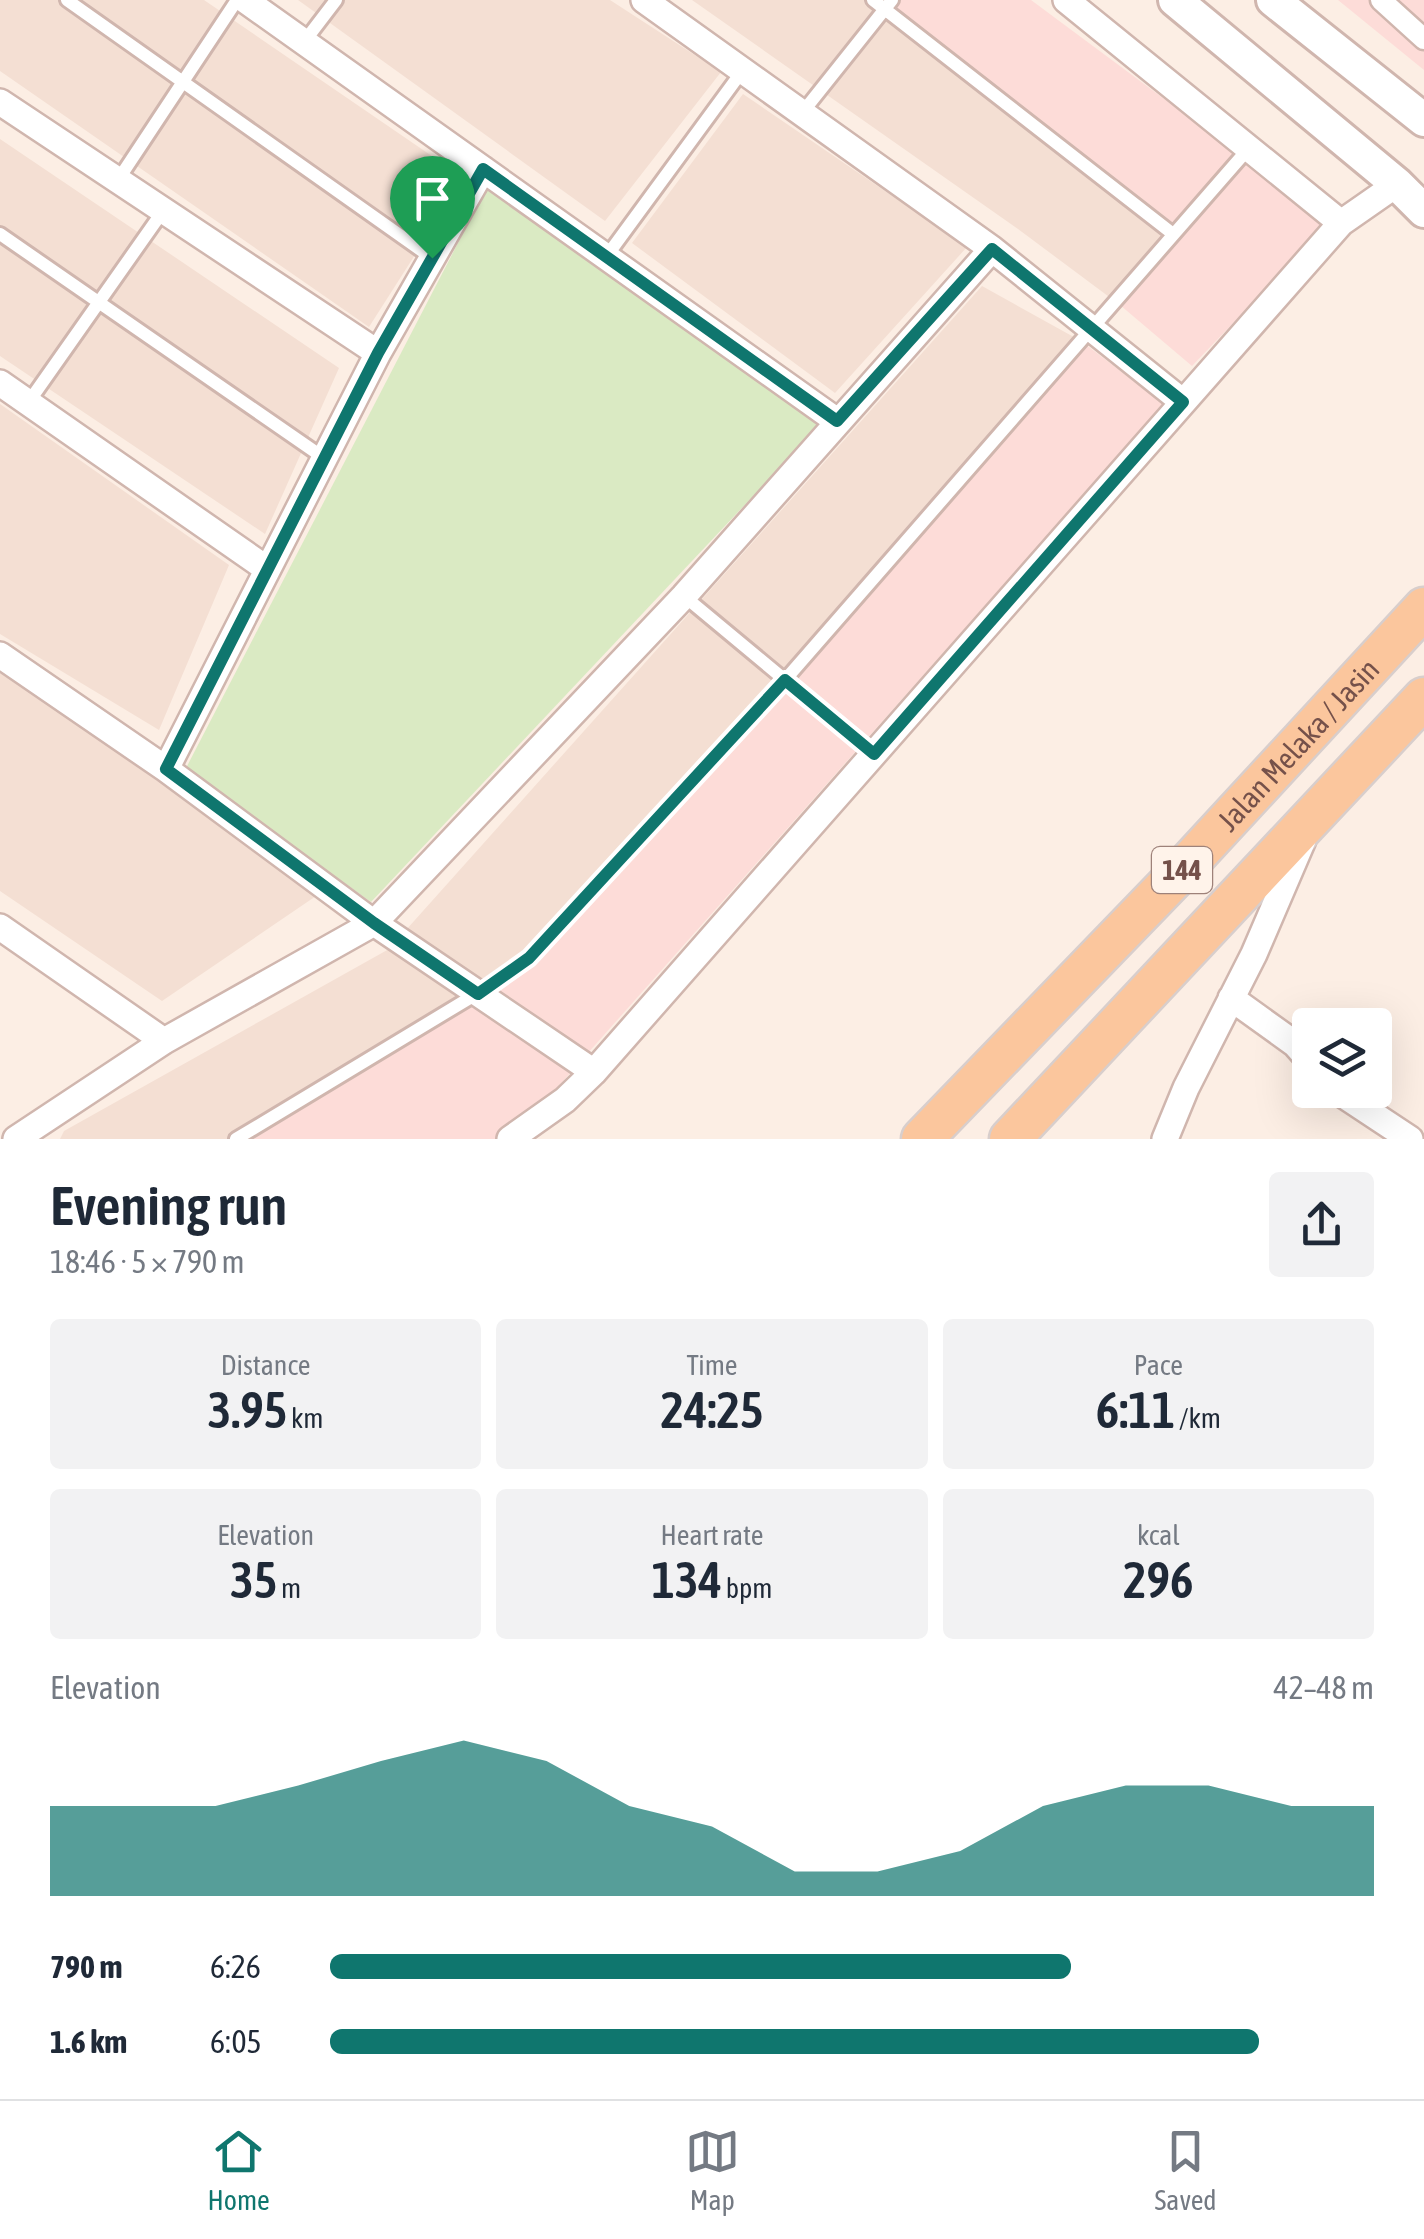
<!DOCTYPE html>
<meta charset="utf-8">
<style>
:root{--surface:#fff;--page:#f2f2f3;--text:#1f2937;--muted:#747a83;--line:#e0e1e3;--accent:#0f766e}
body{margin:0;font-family:"Asap Condensed",sans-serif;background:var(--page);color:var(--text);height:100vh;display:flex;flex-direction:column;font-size:38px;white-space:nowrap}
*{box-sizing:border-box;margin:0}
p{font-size:32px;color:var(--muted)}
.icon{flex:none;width:55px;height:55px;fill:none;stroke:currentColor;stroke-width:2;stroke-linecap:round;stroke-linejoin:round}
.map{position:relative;height:1139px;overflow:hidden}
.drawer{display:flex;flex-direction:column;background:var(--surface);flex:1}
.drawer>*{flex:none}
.fabs{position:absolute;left:1292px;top:1008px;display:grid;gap:20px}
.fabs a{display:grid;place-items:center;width:100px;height:100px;border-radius:10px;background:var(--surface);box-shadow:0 10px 40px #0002;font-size:50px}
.pin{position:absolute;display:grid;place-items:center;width:85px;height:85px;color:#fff;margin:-102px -42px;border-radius:50% 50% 50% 0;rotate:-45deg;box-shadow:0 0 10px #0007}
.pin .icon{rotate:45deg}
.round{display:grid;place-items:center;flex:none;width:105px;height:105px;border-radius:10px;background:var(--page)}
.headline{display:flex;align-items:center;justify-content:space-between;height:170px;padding:0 50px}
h1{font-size:55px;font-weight:600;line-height:75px}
.figures{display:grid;grid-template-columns:repeat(3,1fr);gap:15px;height:170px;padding:10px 50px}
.figures div{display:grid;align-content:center;border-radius:10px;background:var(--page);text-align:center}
.figures b{font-size:50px;font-weight:600}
.figures small{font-size:28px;font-weight:400}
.figures p{font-size:28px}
.chart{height:280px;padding:20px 50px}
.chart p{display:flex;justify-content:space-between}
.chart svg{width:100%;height:180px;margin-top:10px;fill:var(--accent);opacity:.7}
ul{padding:0 50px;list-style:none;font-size:32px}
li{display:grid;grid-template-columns:160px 120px 1fr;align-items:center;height:75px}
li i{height:25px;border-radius:12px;background:var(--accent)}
.tab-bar{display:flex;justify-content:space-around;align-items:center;height:140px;border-top:2px solid var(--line);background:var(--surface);font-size:28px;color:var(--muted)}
.tab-bar a{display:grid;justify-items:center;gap:5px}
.tab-bar .active{color:var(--accent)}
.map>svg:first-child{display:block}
.residential{fill:#f4dfd3}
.commercial{fill:#fddcd8}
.green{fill:#daeac3}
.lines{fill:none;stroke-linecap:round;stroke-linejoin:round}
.service-casing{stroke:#d0b6ae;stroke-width:18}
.pedestrian-casing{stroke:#d0b6ae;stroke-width:25}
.minor-casing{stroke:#d0b6ae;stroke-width:30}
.tertiary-casing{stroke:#d0b6ae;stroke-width:38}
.primary-casing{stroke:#d8cecc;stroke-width:45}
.service{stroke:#fff;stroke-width:12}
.pedestrian{stroke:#fff;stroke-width:20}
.minor{stroke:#fff;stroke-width:25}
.tertiary{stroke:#fff;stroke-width:32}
.primary{stroke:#fbc69d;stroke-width:40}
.route-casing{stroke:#fff;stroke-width:20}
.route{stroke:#0f766e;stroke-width:12}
.labels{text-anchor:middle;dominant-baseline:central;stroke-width:8;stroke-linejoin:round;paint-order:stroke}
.shield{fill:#fff3ea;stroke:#9e827a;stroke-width:2.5}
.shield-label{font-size:28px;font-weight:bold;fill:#75514a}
.street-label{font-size:30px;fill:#75514a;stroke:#fff3ea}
</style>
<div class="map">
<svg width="1424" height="1139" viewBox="0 0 1424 1139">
<rect width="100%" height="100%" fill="#fceee4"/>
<path class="residential" d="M0,0H204L464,178L369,327L0,71Z
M298,0H610L721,72L605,221Z
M692,0H873L1177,232L1120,305L1018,229Z
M743,94L967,247L835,393L632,243Z
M0,139L339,368L265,534L0,356Z
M982,286L1081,341L497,991L251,1139H60L64,1131L389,949Z
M0,404L229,565L159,730L0,634Z
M0,673L149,768L319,894L162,1001L0,891Z"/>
<path class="commercial" d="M873,0H1031L1330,222L1192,366L1120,305L1176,233Z
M1338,0H1424V70Z
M1081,341L1164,404L548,1098L503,1139H251L497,991Z"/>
<path class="green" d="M487,187L820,425L371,902L185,770Z"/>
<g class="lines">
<defs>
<path id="service" d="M67,0L432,258
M873,0L1173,234
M304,42L336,0
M802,113L892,0
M118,180L237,0
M0,234L324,458
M606,257L743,70
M28,403L163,211
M684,596L874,754
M236,1139L478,993L529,958L785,680L1249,148"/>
<path id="pedestrian" d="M1381,0L1424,39"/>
<path id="minor" d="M245,0L837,421
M644,0L992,249L1183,402
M1066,0L1341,223
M0,102L378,353
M483,169L378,353L166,769L374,923L594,1072
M0,383L267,569
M0,655L166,769
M0,927L164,1041
M1231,998L1295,1044L1310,1061
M1336,1090L1410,1139
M16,1139L164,1041L374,923L684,596L992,249
M510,1139L565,1100L594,1072L1341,223L1397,184
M1165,1139L1186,1088L1254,954L1303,840"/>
<path id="tertiary" d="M1175,0L1397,184L1424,211
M1273,0L1424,120"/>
<g id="primary">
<path id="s1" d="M922,1139L1184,868L1424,608"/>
<path d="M1010,1139L1424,698"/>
</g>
</defs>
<use href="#service" class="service-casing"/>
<use href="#pedestrian" class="pedestrian-casing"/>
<use href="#minor" class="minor-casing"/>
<use href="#tertiary" class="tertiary-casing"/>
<use href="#primary" class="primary-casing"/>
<use href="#service" class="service"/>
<use href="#pedestrian" class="pedestrian"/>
<use href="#minor" class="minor"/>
<use href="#tertiary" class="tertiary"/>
<use href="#primary" class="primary"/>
</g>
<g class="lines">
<defs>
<path id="route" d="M483,169L837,421L992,249L1183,402L874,754L785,680L529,958L478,994L374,923L166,769L378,353Z"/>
</defs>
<use href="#route" class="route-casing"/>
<use href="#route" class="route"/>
</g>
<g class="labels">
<rect class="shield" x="1152" y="847" width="60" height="46" rx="8"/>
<g class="shield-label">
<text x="1182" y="870">144</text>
</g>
<g class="street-label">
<text stroke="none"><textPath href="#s1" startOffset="545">Jalan Melaka / Jasin</textPath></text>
</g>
</g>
</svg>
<div class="fabs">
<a><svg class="icon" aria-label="layers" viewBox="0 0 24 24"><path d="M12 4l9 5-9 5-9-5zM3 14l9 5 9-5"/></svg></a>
</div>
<div class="pin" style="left:432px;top:258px;background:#1e9e55"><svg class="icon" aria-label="arrive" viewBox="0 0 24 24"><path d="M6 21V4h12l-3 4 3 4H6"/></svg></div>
</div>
<section class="drawer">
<div class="headline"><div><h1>Evening run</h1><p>18:46 · 5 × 790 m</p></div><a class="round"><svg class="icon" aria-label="share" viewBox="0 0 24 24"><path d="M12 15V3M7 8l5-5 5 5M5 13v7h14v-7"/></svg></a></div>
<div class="figures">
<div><p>Distance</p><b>3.95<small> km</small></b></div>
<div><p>Time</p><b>24:25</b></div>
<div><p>Pace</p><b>6:11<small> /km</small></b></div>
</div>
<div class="figures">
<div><p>Elevation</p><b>35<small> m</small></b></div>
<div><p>Heart rate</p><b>134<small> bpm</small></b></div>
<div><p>kcal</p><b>296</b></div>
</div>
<div class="chart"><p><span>Elevation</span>42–48 m</p>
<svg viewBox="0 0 160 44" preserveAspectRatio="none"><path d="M0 44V22L10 22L20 22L30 17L40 11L50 6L60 11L70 22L80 27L90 38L100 38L110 33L120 22L130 17L140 17L150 22L160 22V44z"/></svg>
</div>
<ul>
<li><b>790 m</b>6:26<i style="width:71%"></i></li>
<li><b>1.6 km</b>6:05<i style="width:89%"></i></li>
</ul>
</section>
<nav class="tab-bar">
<a class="active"><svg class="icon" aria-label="home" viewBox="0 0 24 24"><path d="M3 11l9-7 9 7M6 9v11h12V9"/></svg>Home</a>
<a><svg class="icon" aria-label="map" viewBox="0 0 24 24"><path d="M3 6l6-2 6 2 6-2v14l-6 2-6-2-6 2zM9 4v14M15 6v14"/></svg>Map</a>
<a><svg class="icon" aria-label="saved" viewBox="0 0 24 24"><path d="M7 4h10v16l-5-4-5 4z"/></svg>Saved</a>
</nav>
